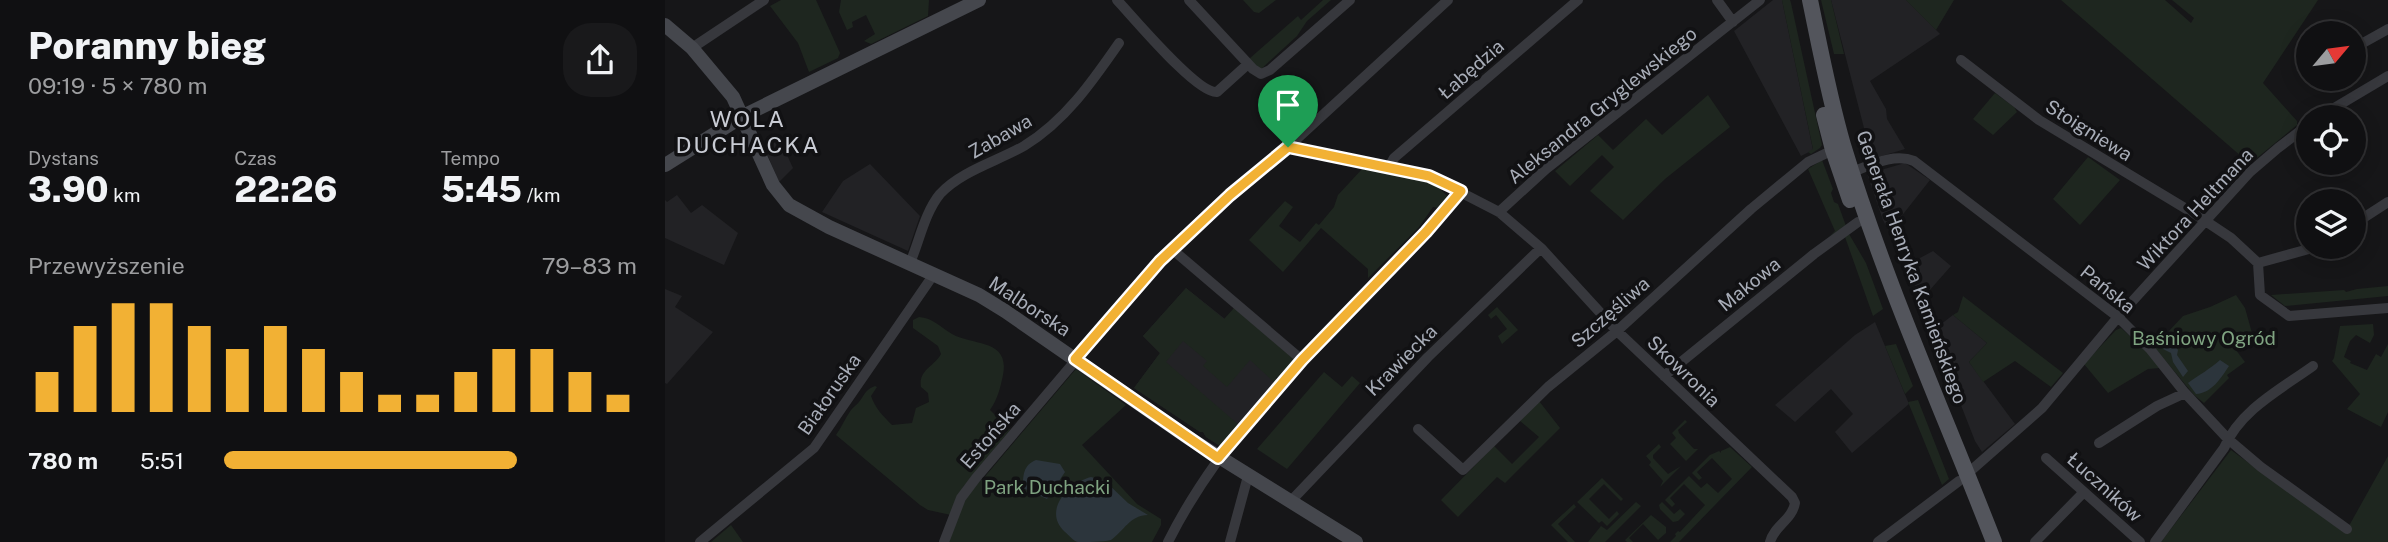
<!DOCTYPE html>
<html lang="pl">
<meta charset="utf-8">
<style>
:root{--surface:#101012;--page:#19191b;--text:#f1f3f6;--muted:#9c9d9f;--line:#303032;--accent:#f2b134}
body{margin:0;font-family:"Public Sans",sans-serif;background:var(--page);color:var(--text);height:100vh;display:flex;flex-direction:column;font-size:26px;white-space:nowrap}
*{box-sizing:border-box;margin:0}
p{font-size:23px;color:var(--muted)}
.icon{flex:none;width:38px;height:38px;fill:none;stroke:currentColor;stroke-width:2;stroke-linecap:round;stroke-linejoin:round}
.map{position:relative;flex:1;overflow:hidden}
.details{display:flex;flex-direction:column;background:var(--surface);width:665px}
.details>*{flex:none}
.needle{width:46px;rotate:61deg}
.buttons{position:absolute;left:1631px;top:21px;display:grid;gap:14px}
.buttons a{display:grid;place-items:center;width:70px;height:70px;border-radius:50%;background:var(--surface);box-shadow:0 4px 18px #0003,0 0 0 2px var(--line);font-size:35px}
.pin{position:absolute;display:grid;place-items:center;width:60px;height:60px;color:#fff;margin:-72px -30px;border-radius:50% 50% 50% 0;rotate:-45deg;box-shadow:0 0 7px #0007}
.pin .icon{rotate:45deg}
.round{display:grid;place-items:center;flex:none;width:74px;height:74px;border-radius:28px;background:var(--page)}
.summary{display:flex;align-items:center;justify-content:space-between;height:119px;padding:0 28px}
h1{font-size:38px;font-weight:800;line-height:52px}
.metrics{display:grid;grid-template-columns:repeat(3,1fr);gap:10px;height:119px;padding:7px 28px}
.metrics div{display:grid;align-content:center}
.metrics b{font-size:35px;font-weight:800}
.metrics small{font-size:19px;font-weight:400}
.metrics p{font-size:19px}
.chart{height:196px;padding:14px 28px}
.chart p{display:flex;justify-content:space-between}
.chart svg{width:100%;height:126px;margin-top:7px;stroke:var(--accent);stroke-width:6}
ul{padding:0 28px;list-style:none;font-size:23px}
li{display:grid;grid-template-columns:112px 84px 1fr;align-items:center;height:52px}
li i{height:18px;border-radius:9px;background:var(--accent)}
main{display:flex;flex:1;min-height:0}
.map>svg:first-child{display:block}
.built{fill:#222225}
.green{fill:#1e261f}
.water{fill:#2c353c}
.lines{fill:none;stroke-linecap:round;stroke-linejoin:round}
.street{stroke:#37383d;stroke-width:10}
.secondary{stroke:#45474d;stroke-width:14}
.primary{stroke:#53555c;stroke-width:16}
.route-casing{stroke:#fff;stroke-width:14}
.route{stroke:#f2b134;stroke-width:9}
.labels{text-anchor:middle;dominant-baseline:central;stroke-width:7;stroke-linejoin:round;paint-order:stroke}
.street-label{font-size:19px;fill:#a8adb8;stroke:#111113}
.park-label{font-size:19px;fill:#7fa381;stroke:#111113}
.quarter-label{font-size:23px;letter-spacing:2px;fill:#c9ccd4;stroke:#111113}
</style>
<main>
<section class="details">
<div class="summary"><div><h1>Poranny bieg</h1><p>09:19 · 5 × 780 m</p></div><a class="round"><svg class="icon" aria-label="share" viewBox="0 0 24 24"><path d="M12 15V3M7 8l5-5 5 5M5 13v7h14v-7"/></svg></a></div>
<div class="metrics">
<div><p>Dystans</p><b>3.90<small> km</small></b></div>
<div><p>Czas</p><b>22:26</b></div>
<div><p>Tempo</p><b>5:45<small> /km</small></b></div>
</div>
<div class="chart"><p><span>Przewyższenie</span>79–83 m</p>
<svg viewBox="0 0 160 44" preserveAspectRatio="none"><path d="M5 44V30M15 44V14M25 44V6M35 44V6M45 44V14M55 44V22M65 44V14M75 44V22M85 44V30M95 44V38M105 44V38M115 44V30M125 44V22M135 44V22M145 44V30M155 44V38"/></svg>
</div>
<ul>
<li><b>780 m</b>5:51<i style="width:71%"></i></li>
</ul>
</section>
<div class="map">
<svg width="1723" height="542" viewBox="0 0 1723 542">
<rect width="100%" height="100%" fill="#161618"/>
<path class="built" d="M1108,0H1117L1148,150L1136,156L1069,31Z
M1166,0H1241L1275,34L1205,81L1221,109L1222,119L1240,149L1207,159Z
M115,140L128,168L114,182L99,147Z
M1240,163L1265,180L1224,232L1218,220L1202,174Z
M205,164L255,216L243,251L157,212L178,181Z
M12,195L26,213L37,205L73,233L59,265L0,238V200L2,202Z
M1268,251L1286,266L1256,300L1242,265Z
M521,288L560,319L615,378L611,377L610,383L555,446L541,437L538,432H535L469,388L495,353L478,336Z
M0,289L17,296L10,307L48,332L2,384L0,383Z
M1288,315L1322,343L1304,362L1350,424L1317,452L1310,441L1267,331Z
M1210,322L1244,404L1187,453L1170,432L1188,414L1166,389L1130,422L1110,405L1190,335Z"/>
<path class="green" d="M116,0H151L175,53L173,58L144,72L133,43L105,6Z
M176,0H264L263,16L206,44L199,41L210,34L201,15L187,22L188,27L182,30L174,12Z
M578,0H611L594,13L589,12Z
M658,0H666L642,21L632,36L595,70L584,59L633,16L636,20Z
M1117,0H1125L1126,3L1157,145L1155,148L1146,154L1143,152L1148,149Z
M1156,0H1166L1179,54H1169Z
M1241,0H1289L1271,30Z
M1396,0H1500L1526,23L1529,18L1507,0H1653L1598,83L1632,121V125L1587,162L1577,157Z
M1330,93L1349,107L1352,112L1328,135L1308,119Z
M1043,95L1065,127L1000,179L958,220L925,191L949,167L937,155L905,186L890,171L933,135L948,150L981,119L997,135Z
M1423,157L1455,180L1415,225L1388,199Z
M1157,160L1168,189L1166,193L1169,202L1173,204L1181,226L1164,237L1170,231L1143,169Z
M698,168L769,183L783,197L775,208L768,207L754,227L703,278V269L656,228L618,272L584,240L620,201L628,207L614,226L635,242L651,223L654,225L669,207L673,195Z
M1184,234L1201,263L1218,309L1208,316L1180,237Z
M1723,286V296L1620,306L1606,295L1679,290L1681,292L1692,289Z
M521,288L559,319L569,308L630,360L615,378L611,377L610,383L585,360L562,387L538,366L542,361L518,341L501,362L574,425L555,446L541,437L538,432H535L469,388L495,353L478,336Z
M1571,295L1580,308L1587,333L1568,346L1580,362L1562,375L1564,378L1539,403L1529,395L1489,347L1518,316L1545,307Z
M1298,296L1398,373L1386,387L1350,361L1318,382L1304,362L1322,343L1288,315L1293,312Z
M832,307L853,330L837,344L833,336L842,329L831,315L826,319L823,315Z
M254,317C268,318 275,327 287,334C309,346 345,339 338,375C335,389 333,398 325,410L345,430L298,487L286,515L263,510L255,505L171,435C177,427 180,418 186,410C188,407 192,405 194,402C200,394 200,390 210,386L212,387L206,396C210,408 218,416 227,425L247,423L251,408L264,402L263,393L256,387C253,370 270,366 276,354L273,346L248,328V320Z
M1708,324L1709,335L1705,343L1691,335L1685,341L1679,357L1686,361L1685,363L1702,370L1711,354L1716,357L1723,344V412L1716,427L1682,409L1695,394L1667,361L1669,358L1675,326Z
M1456,328L1485,354L1495,368L1483,369L1443,393L1419,364L1451,330Z
M1231,344L1248,386L1240,394L1220,346Z
M411,369L461,405L417,445L472,504L496,519V525L487,542H283L298,501L314,478L317,480Z
M659,372L677,387L687,376L695,383L622,469L592,449Z
M1253,400L1284,479L1277,485L1243,402Z
M874,401L895,428L840,483L832,477L793,517L776,500L829,446L847,464L874,437L855,421Z
M1020,420L1022,422L1013,430L1014,433L1029,449H1033L1021,461L1005,444L1011,438L1007,433Z
M994,444L996,447L988,455V458L1003,474L1016,466L995,487L998,481L984,465L986,462L981,456Z
M1065,447L1087,467L1014,542H1005L1011,536L1010,534L1013,531L1015,532L1040,505L1019,484L1005,498L1010,504L1007,507L1000,500L1024,476L1036,488L1042,483L1053,493L1067,479L1047,458L1032,472L1037,478L1034,480L1027,473L1045,455L1054,451L1056,453V451Z
M1566,450L1680,533L1723,456V542H1496Z
M937,478L958,499L956,501L939,484L924,499L944,519L952,511L954,514L942,526L937,521L934,523L912,502Z
M971,502L976,506L940,542H923L936,526L942,530Z
M997,502L1009,514L1015,509L1020,514L1013,521L1008,522L995,509L994,505Z
M909,504L911,507L893,524L910,542H903L886,525Z
M986,515L1001,527V533L993,540L978,524L964,538L968,542H962L960,540Z
M66,525L78,542H46Z"/>
<path class="water" d="M1507,342L1513,350L1512,355L1523,371L1518,377L1508,362L1506,353L1498,349Z
M1555,360L1564,366C1556,378 1547,393 1531,394L1523,383C1534,375 1545,369 1555,360Z
M371,460L395,464L400,472L382,499L358,488C358,476 358,465 371,460Z
M426,477L440,481L463,503L483,515C465,515 459,531 446,540C437,542 423,542 413,542C408,541 404,535 400,532C377,511 403,483 426,477Z"/>
<g class="lines">
<path class="street" d="M452,0C469,18 532,94 552,92L583,64
M524,0L588,69L596,74L605,70L685,0
M1052,0L1068,22
M27,48L99,0
M1689,48L1723,29
M1296,60L1374,120L1533,216L1566,238L1593,263
M1654,117L1723,76
M623,147L764,176L834,212L876,248L952,331L1127,497L1130,503C1127,520 1109,526 1105,542
M724,167L729,158L913,0
M1187,172C1206,165 1229,153 1249,161L1453,317L1485,349L1520,393L1563,439L1596,467L1682,529
M834,212L881,169L1095,0
M1689,224L1723,202
M508,250L637,360
M245,263C254,242 260,212 275,194C296,171 333,161 359,146C400,121 427,82 454,43
M1593,263L1595,295L1624,316L1723,308
M1593,263L1651,247
M999,376L1149,254L1193,222
M753,429L798,470L883,387L952,331L1086,209L1143,162L1168,150
M1434,443L1492,406L1520,393
M1381,458L1475,542
M1302,474L1377,408L1453,317L1585,172L1613,148L1643,125
M625,502L763,357L876,248
M35,542L149,448L269,274
M279,542L296,498L311,478L495,261L565,195L623,147L783,0
M503,542C570,407 698,304 796,191
M565,542L583,476
M1213,542L1294,481
M1370,542L1419,492
M1490,542L1559,448C1575,410 1616,389 1648,366"/>
<path class="secondary" d="M0,25L27,48L68,97L108,185L124,205L164,227L314,295L340,311L522,437L691,542
M0,165L78,116L314,0"/>
<path class="primary" d="M1145,0C1155,48 1164,97 1178,145C1219,280 1278,411 1329,542
M1159,115L1168,150L1185,200"/>
</g>
<g class="lines">
<defs>
<path id="route" d="M623,147L764,176L796,191L761,232L637,360L553,458L410,359L495,261L565,195Z"/>
</defs>
<use href="#route" class="route-casing"/>
<use href="#route" class="route"/>
</g>
<g class="labels">
<g class="street-label">
<text transform="translate(806 69) rotate(-41)">Łabędzia</text>
<text transform="translate(937 105) rotate(-39)">Aleksandra Gryglewskiego</text>
<text transform="translate(1424 130) rotate(32)">Stoigniewa</text>
<text transform="translate(335 136) rotate(-30)">Zabawa</text>
<text transform="translate(1530 209) rotate(-47)">Wiktora Heltmana</text>
<text transform="translate(1247 267) rotate(70)">Generała Henryka Kamieńskiego</text>
<text transform="translate(1084 284) rotate(-39)">Makowa</text>
<text transform="translate(1443 289) rotate(39)">Pańska</text>
<text transform="translate(365 306) rotate(33)">Malborska</text>
<text transform="translate(945 312) rotate(-41)">Szczęśliwa</text>
<text transform="translate(736 360) rotate(-45)">Krawiecka</text>
<text transform="translate(1019 371) rotate(44)">Skowronia</text>
<text transform="translate(164 394) rotate(-55)">Białoruska</text>
<text transform="translate(325 435) rotate(-49)">Estońska</text>
<text transform="translate(1440 487) rotate(42)">Łuczników</text>
</g>
<g class="park-label">
<text x="1539" y="338">Baśniowy Ogród</text>
<text x="382" y="487">Park Duchacki</text>
</g>
<g class="quarter-label">
<text x="83" y="118">WOLA<tspan x="83" dy="26">DUCHACKA</tspan></text>
</g>
</g>
</svg>
<div class="buttons">
<a><svg class="needle" viewBox="-14 -14 28 28"><path d="M0-13l5 13h-10z" fill="#e53935"/><path d="M0 13l5-13h-10z" fill="#9c9d9f"/></svg></a>
<a><svg class="icon" aria-label="locate" viewBox="0 0 24 24"><circle cx="12" cy="12" r="6"/><path d="M12 2v4M12 18v4M2 12h4M18 12h4"/></svg></a>
<a><svg class="icon" aria-label="layers" viewBox="0 0 24 24"><path d="M12 4l9 5-9 5-9-5zM3 14l9 5 9-5"/></svg></a>
</div>
<div class="pin" style="left:623px;top:147px;background:#1e9e55"><svg class="icon" aria-label="arrive" viewBox="0 0 24 24"><path d="M6 21V4h12l-3 4 3 4H6"/></svg></div>
</div>
</main>
